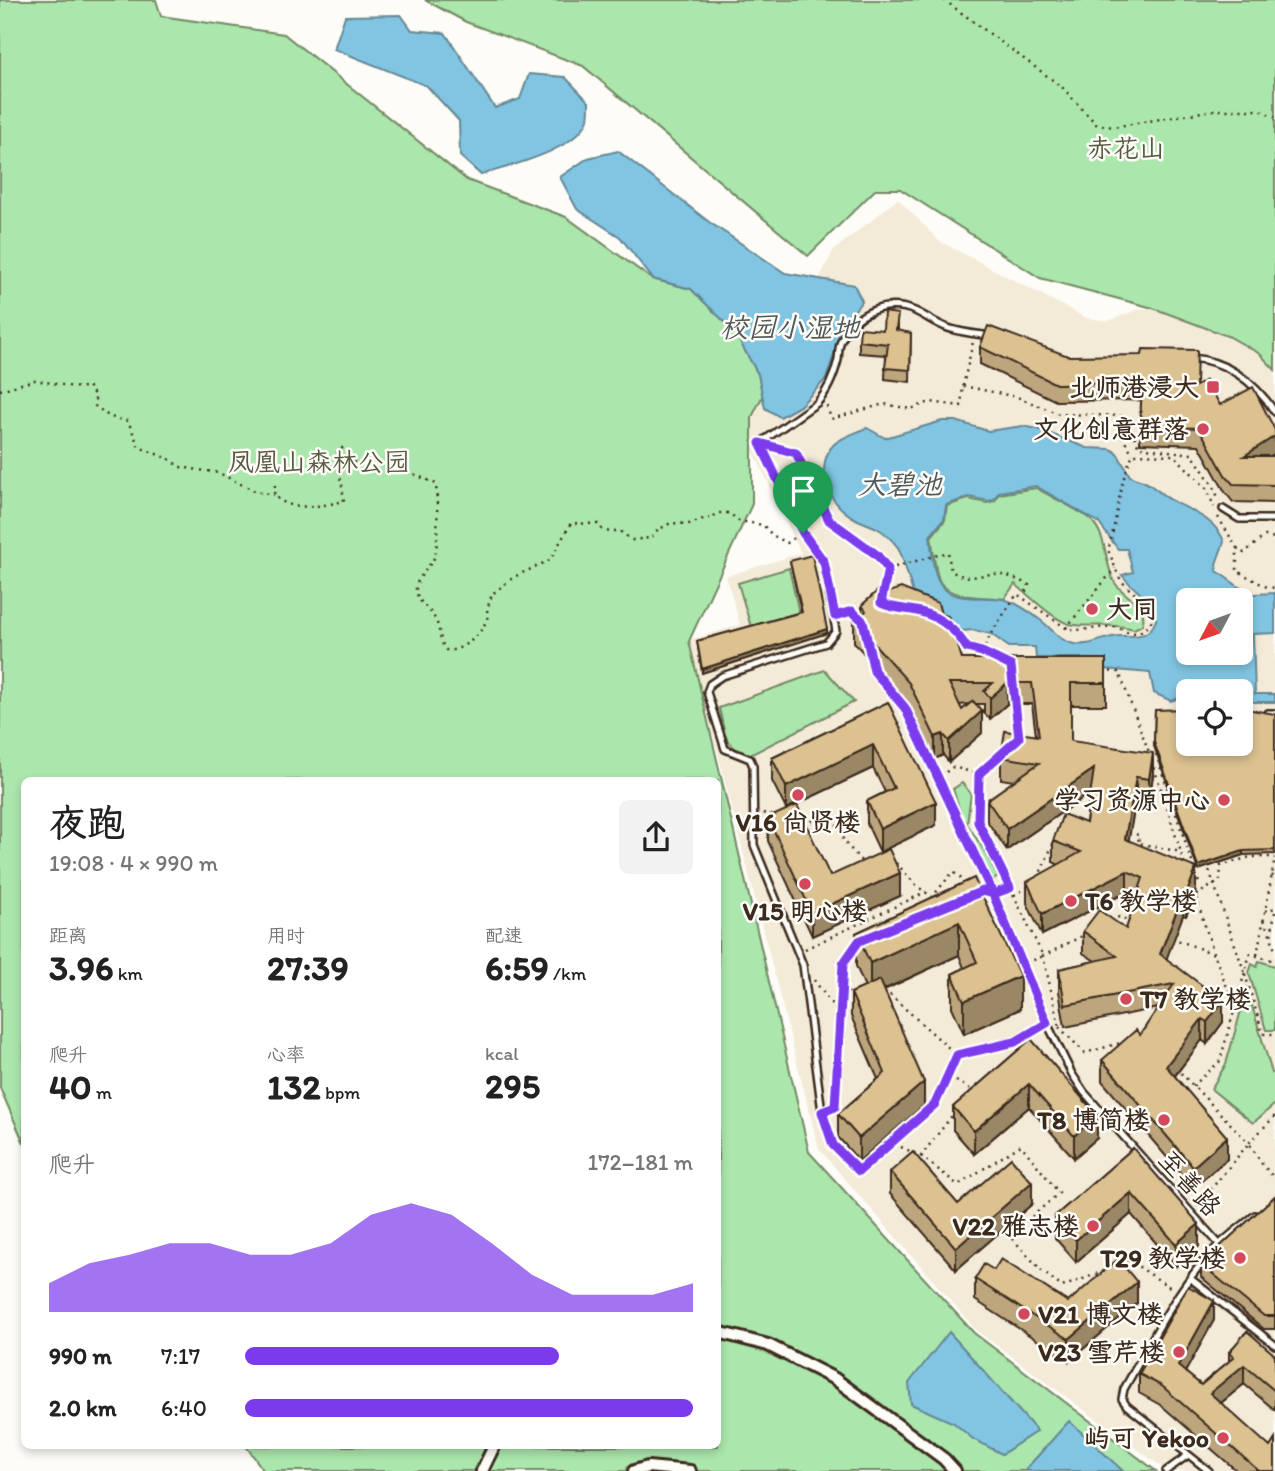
<!DOCTYPE html>
<html lang="zh">
<meta charset="utf-8">
<style>
:root{--surface:#fff;--page:#f2f2f2;--text:#222;--muted:#767676;--accent:#7c3aed}
body{margin:0;font-family:Itim,"LXGW WenKai TC",sans-serif;background:var(--page);color:var(--text);height:100vh;display:flex;flex-direction:column;font-size:26px;white-space:nowrap}
*{box-sizing:border-box;margin:0}
p{font-size:23px;color:var(--muted)}
.icon{flex:none;width:38px;height:38px;fill:none;stroke:currentColor;stroke-width:2;stroke-linecap:round;stroke-linejoin:round}
.map{position:relative;flex:1;overflow:hidden}
.details{position:absolute;left:21px;top:777px;width:700px;height:672px;display:flex;flex-direction:column;background:var(--surface);border-radius:10px;box-shadow:0 4px 10px #0003}
.details>*{flex:none}
.needle{width:46px;rotate:229deg}
.fabs{position:absolute;left:1176px;top:588px;display:grid;gap:14px}
.fabs a{display:grid;place-items:center;width:77px;height:77px;border-radius:10px;background:var(--surface);box-shadow:0 4px 10px #0003;font-size:35px}
.pin{position:absolute;display:grid;place-items:center;width:60px;height:60px;color:#fff;margin:-72px -30px;border-radius:50% 50% 50% 0;rotate:-45deg;box-shadow:0 0 7px #0007}
.pin .icon{rotate:45deg}
.round{display:grid;place-items:center;flex:none;width:74px;height:74px;border-radius:10px;background:var(--page)}
.summary{display:flex;align-items:center;justify-content:space-between;height:119px;padding:0 28px}
h1{font-size:38px;font-weight:800;line-height:52px}
.metrics{display:grid;grid-template-columns:repeat(3,1fr);gap:10px;height:119px;padding:7px 28px}
.metrics div{display:grid;align-content:center}
.metrics b{font-size:35px;font-weight:800}
.metrics small{font-size:19px;font-weight:400}
.metrics p{font-size:19px}
.chart{height:196px;padding:14px 28px}
.chart p{display:flex;justify-content:space-between}
.chart svg{width:100%;height:126px;margin-top:7px;fill:var(--accent);opacity:.7}
ul{padding:0 28px;list-style:none;font-size:23px}
li{display:grid;grid-template-columns:112px 84px 1fr;align-items:center;height:52px}
li i{height:18px;border-radius:9px;background:var(--accent)}
.map>svg:first-child{display:block}
.built{fill:#f3ead8;fill-rule:evenodd}
.green{fill:#abe6ac;stroke:#738865;stroke-width:2}
.water{fill:#81c5e2;stroke:#658794;stroke-width:2;fill-rule:evenodd}
.lines{fill:none;stroke-linecap:round;stroke-linejoin:round}
.service-casing{stroke:#3b2a1e;stroke-width:10}
.minor-casing{stroke:#3b2a1e;stroke-width:16}
.path{stroke:#3b2a1e;stroke-width:2.5;stroke-dasharray:2 5;stroke-linecap:butt}
.service{stroke:#fdfcf7;stroke-width:5}
.minor{stroke:#fdfcf7;stroke-width:10}
.path-bridge{stroke:#3b2a1e;stroke-width:2.5;stroke-dasharray:2 5;stroke-linecap:butt}
.wall{fill:#bda67d;stroke:#3b2a1e;stroke-width:2;fill-rule:evenodd}
.shaded-wall{fill:#9a8766;stroke:#3b2a1e;stroke-width:2}
.building{fill:#dcc191;stroke:#3b2a1e;stroke-width:2}
.route-casing{stroke:#fff;stroke-width:14}
.route{stroke:#7c3aed;stroke-width:9}
.poi-dot{fill:#d1495b;stroke:#fdfcf7;stroke-width:2.5}
.labels{text-anchor:middle;dominant-baseline:central;stroke-width:5;stroke-linejoin:round;paint-order:stroke}
.park-label{font-size:26px;fill:#575942;stroke:#fdfcf7}
.poi-label{font-size:26px;font-weight:bold;fill:#3b2a1e;stroke:#fdfcf7;text-anchor:end}
.street-label{font-size:26px;fill:#3b2a1e;stroke:#fdfcf7}
.water-label{font-size:28px;font-style:italic;fill:#505859;stroke:#fdfcf7}
</style>
<div class="map">
<svg width="1275" height="1471" viewBox="0 0 1275 1471">
<rect width="100%" height="100%" fill="#fdfcf7"/>
<filter id="ink" filterUnits="userSpaceOnUse"><feTurbulence type="fractalNoise" baseFrequency=".0143" numOctaves="2"/><feDisplacementMap in="SourceGraphic" scale="14" xChannelSelector="R" yChannelSelector="G"/><feConvolveMatrix kernelMatrix="1 2 1 2 8 2 1 2 1" color-interpolation-filters="sRGB"/></filter>
<g filter="url(#ink)">
<path class="built" d="M898,199L939,241L1086,318L1109,321L1139,309L1153,308L1230,337L1260,354L1275,370V1471H1167L977,1331L819,1149L689,640L740,625L726,576L801,553L752,448V417L833,251ZM1188,600H1241V653H1188ZM1188,691H1241V744H1188Z"/>
<path class="green" d="M0,0H156L161,16L284,34L467,180L566,217L652,279L691,289L734,331L758,374L763,395L752,417V504L689,641L809,1152L974,1333L1156,1471H264L246,1446H718V780H24V1143L0,1088Z
M425,0H1275V370L1260,354L1230,337L1153,308L1040,278L900,189H876L808,256L583,66L466,22Z
M1036,488C1049,496 1082,511 1092,521C1108,538 1104,564 1115,583C1124,597 1150,605 1142,625L1134,629C1114,623 1094,627 1074,625C1057,624 1029,595 1015,584L1004,599C986,596 951,600 940,582C934,570 934,551 931,537L945,520L947,506L968,499L987,503L995,501L999,494Z
M789,568L799,613L751,627L738,583Z
M825,670L854,702L750,755C721,745 726,735 719,708Z
M962,783L971,794L967,824L986,853L998,877L990,882L966,830L953,789Z
M1259,961L1275,966V1030H1266L1249,973L1252,964L1257,967Z
M1247,989L1272,1073H1275V1104L1253,1123L1211,1089L1226,1064Z"/>
<path class="water" d="M401,15L412,30L445,33L495,108L520,99L529,74L565,77L589,102C589,107 589,114 588,119C578,150 509,166 481,175L460,156L459,121L427,86L334,49L345,16Z
M618,151L709,222L785,273L854,285L862,301L844,324L826,379L800,406L780,417L765,408L758,374L734,331L691,289L653,279L620,237L577,209L560,177L588,158Z
M942,421H956L988,431L1023,426L1038,429L1087,448L1111,449L1117,453L1130,476C1136,480 1144,480 1150,485C1158,490 1164,497 1173,501C1191,511 1217,520 1224,542L1216,564L1217,571L1246,592L1255,594L1275,593V633L1253,634L1255,694H1275V702H1241V691H1232L1231,687L1226,689L1223,682L1199,691H1188V695L1171,701L1154,693L1150,673L1092,668L1081,658H1036L1035,647H1009L991,634L973,630L963,631L917,607C913,595 903,553 897,546C892,540 884,532 877,528C871,525 864,523 858,520C839,511 822,490 824,469C826,440 844,438 867,428L885,438ZM1036,486L1098,522L1118,549H1127L1133,572L1122,575C1135,592 1151,597 1156,620C1149,638 1138,636 1121,636C1104,636 1091,647 1074,644C1058,641 1051,627 1039,619C1030,612 1017,603 1006,600C986,594 954,605 940,584C932,572 932,549 930,536L944,519L946,505L969,497L988,501L993,500L999,492ZM1188,600H1241V653H1188Z
M949,1332L1037,1431L1002,1454L973,1439L954,1423L911,1404L909,1383Z
M1069,1421L1123,1471H1027L1026,1469Z"/>
<g class="lines">
<defs>
<path id="service" d="M991,336C977,334 962,333 948,328C936,324 926,316 915,311C886,299 855,313 842,339C838,346 839,353 838,360C834,376 828,391 817,403L760,443L803,532L824,562L836,631L826,643L722,676L710,684L707,692L725,749L750,759L753,766L754,845L803,965L822,1112L833,1145L859,1171L935,1104L957,1055L1015,1042L1047,1023
M1192,358C1228,361 1255,383 1275,412
M1223,509L1239,519H1275
M874,671L905,708L993,894L1047,1023L1072,1074L1084,1092L1219,1244
M1268,713H1275
M1191,1279L1275,1345
M1166,1471L1188,1455
M1209,1471L1127,1406L1122,1399L1124,1389C1150,1344 1174,1293 1209,1255C1222,1240 1240,1228 1255,1215"/>
<path id="minor" d="M718,1332L768,1345L835,1379L944,1459L955,1471
M482,1471L494,1446
M634,1471L648,1467L690,1471"/>
</defs>
<use href="#service" class="service-casing"/>
<use href="#minor" class="minor-casing"/>
<path class="path" d="M944,0L1062,87L1096,124L1113,127L1214,110H1260L1275,117
M963,386L973,342
M0,390L35,380L79,388L88,386L95,396V406L110,417L128,421L139,447L169,459L180,467L219,473L255,491L274,495
M827,406L831,419L884,404L911,409L930,402L961,406L963,386L1017,397L1059,414L1126,416L1139,447L1192,454L1214,487L1219,500
M1125,417L1119,432L1133,454
M771,446L796,453L829,520L877,555L888,569
M275,485L274,495C290,513 322,506 344,501L342,485L335,455L342,448L344,459C354,464 366,462 377,464C398,467 417,475 436,484C437,500 439,542 435,556C431,566 415,579 416,589C417,604 431,608 436,621C441,631 439,643 447,651C466,649 483,633 488,616L487,610L492,594L514,577L550,560L571,523L598,524C601,532 611,533 618,530L632,540L651,538L659,528L665,527L670,523L691,524L705,518H713L716,513H729L739,521L763,525L772,535L787,543L796,537
M1218,517L1237,548V571L1267,587L1275,588
M1237,548L1244,553L1265,536L1275,538
M883,589L888,569L948,552L951,571C971,582 977,574 996,574C1007,574 1020,581 1029,585L1024,596
M841,614L852,611L860,618
M953,628L956,630L967,648L999,660
M1066,628L1115,568
M982,652L992,632L1017,594L1066,628C1083,633 1098,626 1115,627C1121,628 1125,632 1131,633C1134,633 1138,633 1141,631C1171,616 1129,592 1121,580C1116,572 1113,560 1108,550C1118,519 1118,483 1133,454L1174,455L1207,489L1214,507
M1103,671L1119,672L1150,755
M1014,704L1019,735
M1241,708L1261,711
M1156,754L1200,886
M1152,761L1185,865
M946,772L953,767L979,774
M763,813L777,816
M804,821H835L844,841L862,862
M1129,833L1139,835L1138,843L1181,852
M896,863L917,886L932,897L953,872L968,884
M1272,875L1275,880
M1038,878L1054,842
M1010,888L1043,956L1029,962
M1000,891L1010,888L978,822L979,774L1004,752
M1194,891L1214,954
M1014,895L1029,887
M1196,895L1220,881L1221,866L1250,857H1275
M1265,911L1275,908
M1275,912L1271,936L1275,951
M1263,920L1271,936
M1111,921L1119,917L1130,921
M1172,938L1214,954L1236,1010
M805,949L926,892
M1245,974L1263,1034H1275
M814,980L839,1014
M841,989L854,995
M883,997L890,995L950,1049
M1059,1025L1043,956L1086,934
M1059,1027L1085,1053L1124,1042
M1176,1068L1249,1143L1275,1116
M956,1081L972,1090
M1193,1086L1220,1061L1250,954L1275,961
M969,1094L998,1068
M829,1109L835,1107L843,964L858,943
M901,1147L921,1156L954,1113
M921,1156L958,1185L1021,1145L1059,1193L1010,1236L1042,1271L1062,1287L1104,1271
M1197,1206L1249,1143L1262,1164L1275,1179
M1120,1265L1130,1261L1171,1288"/>
<use href="#service" class="service"/>
<use href="#minor" class="minor"/>
<path class="path-bridge" d="M1207,864L1245,974
M1257,955L1275,858"/>
</g>
<path class="wall" d="M898,325V331L911,333L910,382L885,379L886,355L859,353V341L883,330Z
M980,347L1068,356L1196,386L1275,453L1271,456H1275V503L1233,502L1225,492L1199,445L1140,443L1141,400L1056,401L980,364Z
M790,561L827,633L702,673L697,641L801,612Z
M889,592L941,614L962,659H1106V705H1071V741L1153,775L1149,801L1136,799L1128,841L1196,890L1186,916L1183,915L1166,959L1223,1022L1207,1044L1202,1040L1175,1076L1227,1159L1193,1188L1102,1081V1060L1140,1035L1158,1008L1065,1027L1059,991V969L1095,961L1083,953V931L1126,929L1137,896L1127,892L1042,935L1027,903V882L1059,865L1053,862V841L1086,823L1090,793L1007,850L987,821V800L1014,781L1001,779V757L1036,736L1032,704H1007L990,719L984,713V704H976L982,733L949,762L943,755L935,759L909,705L854,642V621L862,614V605ZM969,704L962,710L959,705Z
M888,702L936,825L880,852L867,824V801L885,792L873,768L786,809L772,781V758Z
M1155,710L1275,714V854L1243,855L1198,870L1154,746Z
M768,818L830,876L900,896L812,936L768,841Z
M974,878L1020,1009L964,1034L952,1007V974L964,968L959,955L884,990L924,1105L859,1161L838,1137V1114L878,1079L851,1016V993L865,987L856,966V933Z
M1031,1039L1097,1138L1074,1158L1029,1107L974,1154L953,1130V1107Z
M1133,1148L1199,1246L1176,1266L1131,1214L1076,1262L1055,1238V1216Z
M890,1172L958,1204H1032L956,1270L890,1194Z
M1275,1196V1329H1264L1201,1277V1264Z
M994,1270L1068,1302L1137,1303L1069,1361L975,1300V1279Z
M1214,1320L1185,1372L1201,1385L1229,1361V1352L1275,1355V1410L1244,1384L1221,1403L1275,1471H1237L1162,1406L1139,1393V1374Z"/>
<path class="shaded-wall" d="M1275,436V453L1244,473V456Z
M827,629V633L702,673V669Z
M1007,683V704L990,719V698Z
M982,711V733L949,762V741Z
M943,734V755L935,759V737Z
M873,745V768L786,809V787Z
M1153,753V775L1149,801V779Z
M1094,769V790L1007,850V829Z
M1136,777V799L1125,861V839Z
M936,802V825L880,852V829Z
M1243,851V855L1198,870V866Z
M1196,868V890L1186,916V895Z
M1127,871V892L1042,935V914Z
M900,873V896L812,936V913Z
M1183,894V915L1160,976V954Z
M959,922V955L870,996V963Z
M1020,976V1009L964,1034V1001Z
M1223,1001V1022L1207,1044V1022Z
M1202,1019V1040L1166,1087V1066Z
M924,1082V1105L859,1161V1138Z
M1029,1084V1107L974,1154V1131Z
M1097,1115V1138L1074,1158V1136Z
M1227,1137V1159L1193,1188V1167Z
M1032,1182V1204L956,1270V1248Z
M1131,1193V1214L1076,1262V1240Z
M1199,1224V1246L1176,1266V1244Z
M1137,1282V1303L1069,1361V1339Z
M1214,1301V1320L1178,1385V1366Z
M1244,1365V1384L1210,1412V1393Z"/>
<path class="building" d="M884,312L898,314L896,330L911,333L910,370L885,368L888,344L859,341L860,328L883,330Z
M988,326L1068,356L1142,355L1143,349L1197,350L1196,386L1206,380L1220,405L1253,387L1275,430V436L1244,456H1275V485L1233,484L1225,475L1199,428L1140,426L1142,383L1056,384L980,347Z
M812,555L827,629L702,669L697,641L802,612L790,561Z
M883,586L889,592L901,588L938,603L941,614L948,616L951,622L962,659H1106V683H1071V741L1153,753L1149,779L1136,777L1125,839L1196,868L1186,895L1183,894L1160,954L1223,1001L1207,1022L1202,1019L1166,1066L1227,1137L1193,1167L1102,1060L1136,1030L1140,1035L1174,984L1065,1005L1059,969L1117,956L1083,931L1099,910L1126,929L1143,878L1127,871L1042,914L1027,882L1081,852L1053,841L1063,814L1086,823L1094,769L1007,829L987,800L1039,763L1001,757L1005,731L1039,736L1032,683H1007L990,698L984,691L993,683H949L962,710L973,701L982,711L949,741L943,734L935,737L909,683L854,621L866,611L862,605Z
M888,702L936,802L880,829L867,801L894,788L873,745L786,787L772,758Z
M1241,708L1275,714V850L1243,851L1198,866L1154,742L1155,710L1188,709V744H1241Z
M797,805L830,876L889,849L900,873L812,913L768,818Z
M974,878L1020,976L964,1001L952,974L977,962L959,922L870,963L856,933Z
M880,980L924,1082L859,1138L838,1114L885,1073L851,993Z
M1031,1039L1097,1115L1074,1136L1029,1084L974,1131L953,1107Z
M1133,1148L1199,1224L1176,1244L1131,1193L1076,1240L1055,1216Z
M913,1152L958,1204L1011,1158L1032,1182L956,1248L890,1172Z
M1275,1196V1316H1264L1201,1264Z
M1001,1259L1068,1302L1118,1259L1137,1282L1069,1339L975,1279L984,1264L994,1270Z
M1188,1286L1214,1301L1178,1366L1201,1385L1234,1357L1229,1352L1247,1331L1275,1355V1391L1244,1365L1210,1393L1270,1447L1275,1439V1471H1259L1162,1386L1139,1374Z"/>
</g>
<g class="lines" filter="url(#ink)">
<defs>
<path id="route" d="M803,533L824,562L835,616L852,611L863,621L874,671L905,708L993,894L1047,1023L1015,1042L957,1055L935,1104L859,1171L833,1145L822,1112L835,1107L843,964L859,941L983,891L993,894L1010,888L978,822L979,774L1019,738L1011,666L982,652L967,648C957,632 944,619 924,613C910,608 895,610 881,603L888,569L877,555L829,520L796,453L760,443L803,533"/>
</defs>
<use href="#route" class="route-casing"/>
<use href="#route" class="route"/>
</g>
<g class="poi-dot">
<rect x="1206" y="380" width="14" height="14" rx="3.5"/>
<circle cx="1203" cy="429" r="7"/>
<circle cx="1092" cy="609" r="7"/>
<circle cx="798" cy="795" r="7"/>
<circle cx="1224" cy="800" r="7"/>
<circle cx="805" cy="884" r="7"/>
<circle cx="1071" cy="901" r="7"/>
<circle cx="1126" cy="999" r="7"/>
<circle cx="1164" cy="1120" r="7"/>
<circle cx="1093" cy="1226" r="7"/>
<circle cx="1240" cy="1258" r="7"/>
<circle cx="1024" cy="1314" r="7"/>
<circle cx="1179" cy="1352" r="7"/>
<circle cx="1223" cy="1438" r="7"/>
</g>
<g class="labels">
<g class="park-label">
<text x="1126" y="148">赤花山</text>
<text x="319" y="462">凤凰山森林公园</text>
</g>
<g class="poi-label">
<text x="1199" y="387">北师港浸大</text>
<text x="1189" y="429">文化创意群落</text>
<text x="1106" y="609" text-anchor="start">大同</text>
<text x="1210" y="800">学习资源中心</text>
<text x="798" y="822" text-anchor="middle">V16 尚贤楼</text>
<text x="1085" y="901" text-anchor="start">T6 教学楼</text>
<text x="805" y="911" text-anchor="middle">V15 明心楼</text>
<text x="1140" y="999" text-anchor="start">T7 教学楼</text>
<text x="1150" y="1120">T8 博简楼</text>
<text x="1079" y="1226">V22 雅志楼</text>
<text x="1226" y="1258">T29 教学楼</text>
<text x="1038" y="1314" text-anchor="start">V21 博文楼</text>
<text x="1165" y="1352">V23 雪芹楼</text>
<text x="1209" y="1438">屿可 Yekoo</text>
</g>
<g class="street-label">
<text transform="translate(1190 1183) rotate(48)">至善路</text>
</g>
<g class="water-label">
<text x="790" y="327">校园小湿地</text>
<text x="900" y="484">大碧池</text>
</g>
</g>
</svg>
<div class="fabs">
<a><svg class="needle" viewBox="-14 -14 28 28"><path d="M0-13l5 13h-10z" fill="#e53935"/><path d="M0 13l5-13h-10z" fill="#767676"/></svg></a>
<a><svg class="icon" aria-label="locate" viewBox="0 0 24 24"><circle cx="12" cy="12" r="6"/><path d="M12 2v4M12 18v4M2 12h4M18 12h4"/></svg></a>
</div>
<div class="pin" style="left:803px;top:533px;background:#1e9e55"><svg class="icon" aria-label="arrive" viewBox="0 0 24 24"><path d="M6 21V4h12l-3 4 3 4H6"/></svg></div>
<section class="details">
<div class="summary"><div><h1>夜跑</h1><p>19:08 · 4 × 990 m</p></div><a class="round"><svg class="icon" aria-label="share" viewBox="0 0 24 24"><path d="M12 15V3M7 8l5-5 5 5M5 13v7h14v-7"/></svg></a></div>
<div class="metrics">
<div><p>距离</p><b>3.96<small> km</small></b></div>
<div><p>用时</p><b>27:39</b></div>
<div><p>配速</p><b>6:59<small> /km</small></b></div>
</div>
<div class="metrics">
<div><p>爬升</p><b>40<small> m</small></b></div>
<div><p>心率</p><b>132<small> bpm</small></b></div>
<div><p>kcal</p><b>295</b></div>
</div>
<div class="chart"><p><span>爬升</span>172–181 m</p>
<svg viewBox="0 0 160 44" preserveAspectRatio="none"><path d="M0 44V34L10 27L20 24L30 20L40 20L50 24L60 24L70 20L80 10L90 6L100 10L110 20L120 31L130 38L140 38L150 38L160 34V44z"/></svg>
</div>
<ul>
<li><b>990 m</b>7:17<i style="width:70%"></i></li>
<li><b>2.0 km</b>6:40<i style="width:100%"></i></li>
</ul>
</section>
</div>
